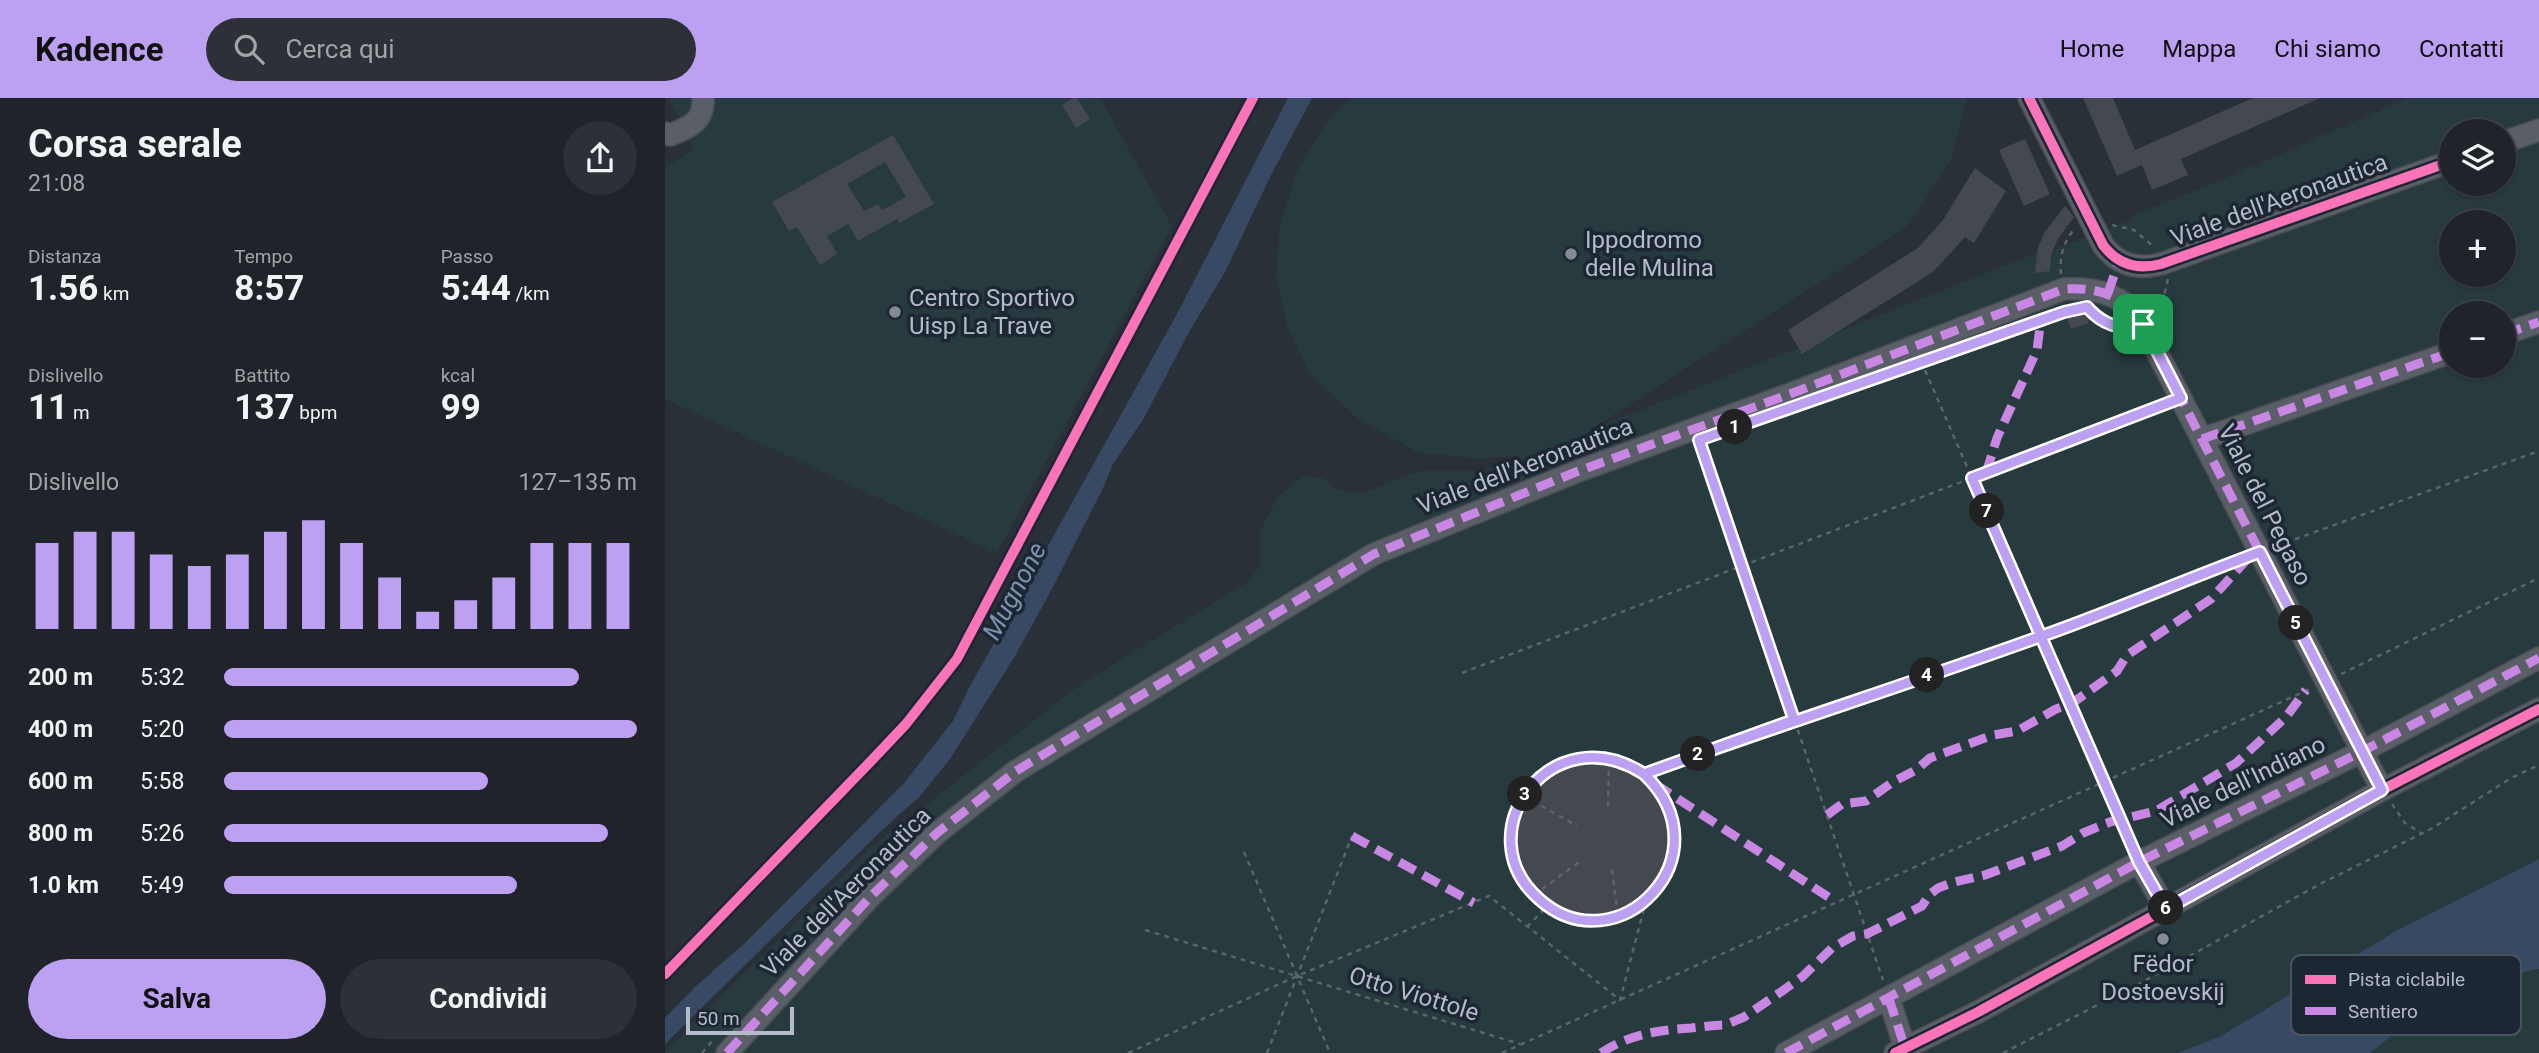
<!DOCTYPE html>
<html lang="it">
<meta charset="utf-8">
<style>
:root{--surface:#20242a;--page:#2d3036;--text:#f1f3f6;--muted:#a2a4a8;--line:#3d4147;--accent:#bca0f2}
body{margin:0;font-family:Roboto,sans-serif;background:var(--page);color:var(--text);height:100vh;display:flex;flex-direction:column;font-size:26px;white-space:nowrap}
*{box-sizing:border-box;margin:0}
p{font-size:23px;color:var(--muted)}
.icon{flex:none;width:38px;height:38px;fill:none;stroke:currentColor;stroke-width:2;stroke-linecap:round;stroke-linejoin:round}
.map{position:relative;flex:1;overflow:hidden}
.sheet{display:flex;flex-direction:column;background:var(--surface);width:665px}
.sheet>*{flex:none}
.tools{position:absolute;left:1774px;top:21px;display:grid;gap:14px}
.tools a{display:grid;place-items:center;width:77px;height:77px;border-radius:50%;background:var(--surface);box-shadow:0 2px 5px #0004,0 0 0 2px var(--line);font-size:35px}
.scale{position:absolute;left:21px;bottom:18px;width:108px;box-sizing:border-box;padding-left:7px;border:4px solid #b4bcc9;border-top:0;font-size:19px;line-height:24px;white-space:nowrap;color:#b4bcc9;-webkit-text-stroke:5px #1d2633;paint-order:stroke}
.pin{position:absolute;display:grid;place-items:center;width:60px;height:60px;color:#fff;margin:-30px;border-radius:14px;box-shadow:0 4px 10px #0006}
.km{position:absolute;width:35px;height:35px;margin:-18px;border-radius:50%;background:#222;color:#fff;font-size:19px;line-height:35px;text-align:center}
.round{display:grid;place-items:center;flex:none;width:74px;height:74px;border-radius:37px;background:var(--page)}
.headline{display:flex;align-items:center;justify-content:space-between;height:119px;padding:0 28px}
h1{font-size:38px;font-weight:700;line-height:52px}
.stats{display:grid;grid-template-columns:repeat(3,1fr);gap:10px;height:119px;padding:7px 28px}
.stats div{display:grid;align-content:center}
.stats b{font-size:35px;font-weight:700}
.stats small{font-size:19px;font-weight:400}
.stats p{font-size:19px}
.chart{height:196px;padding:14px 28px}
.chart p{display:flex;justify-content:space-between}
.chart svg{width:100%;height:126px;margin-top:7px;stroke:var(--accent);stroke-width:6}
.button{display:flex;gap:14px;margin-top:auto;padding:14px 28px}
.button a{flex:1;height:80px;border-radius:42px;background:var(--accent);color:#111;font-size:28px;font-weight:700;line-height:80px;text-align:center}
.button a+a{background:var(--page);color:var(--text)}
ul{padding:0 28px;list-style:none;font-size:23px}
li{display:grid;grid-template-columns:112px 84px 1fr;align-items:center;height:52px}
li i{height:18px;border-radius:9px;background:var(--accent)}
header{display:flex;align-items:center;gap:42px;box-sizing:border-box;height:98px;padding:0 35px;background:var(--accent);color:#111}
header strong{font-size:33px}
nav{display:flex;gap:38px;margin-inline-start:auto;font-size:24px}
.search{width:490px;height:63px;background:var(--page);display:flex;align-items:center;gap:18px;box-sizing:border-box;padding:0 24px;border-radius:38px;color:var(--muted);font-size:26px}
main{display:flex;flex:1;min-height:0}
.map>svg:first-child{display:block}
.green{fill:#273a3e;fill-rule:evenodd}
.water{fill:#384963}
.building{fill:#444950;fill-rule:evenodd}
.lines{fill:none;stroke-linecap:round;stroke-linejoin:round}
.minor-casing{stroke:#484c53;stroke-width:24}
.path{stroke:#5d636a;stroke-width:2.5;stroke-dasharray:5 5;stroke-linecap:butt}
.minor{stroke:#5a5e66;stroke-width:21}
.quiet{stroke:#c787e3;stroke-width:9;stroke-dasharray:18 9;stroke-linecap:butt}
.cycleway-casing{stroke:#1d2633;stroke-width:15}
.cycleway{stroke:#fb73b8;stroke-width:10}
.route-casing{stroke:#fff;stroke-width:14}
.route{stroke:#bca0f2;stroke-width:9}
.poi-dot{fill:#848b96;stroke:#1d2633;stroke-width:2.5}
.labels{text-anchor:middle;dominant-baseline:central;stroke-width:7;stroke-linejoin:round;paint-order:stroke}
.street-label{font-size:24px;fill:#b4bcc9;stroke:#1d2633}
.poi-label{font-size:24px;fill:#b4bcc9;stroke:#1d2633;text-anchor:start}
.water-label{font-size:26px;font-style:italic;fill:#7c92b1;stroke:#1d2633}
.key{fill:#1d2633;stroke:#4a5360;stroke-width:2}
.key-label{font-size:19px;fill:#b4bcc9}
</style>
<header>
<strong>Kadence</strong>
<div class="search"><svg class="icon" aria-label="search" viewBox="0 0 24 24"><circle cx="10" cy="10" r="6"/><path d="M15 15l6 6"/></svg>Cerca qui</div>
<nav><a>Home</a><a>Mappa</a><a>Chi siamo</a><a>Contatti</a></nav>
</header>
<main>
<section class="sheet">
<div class="headline"><div><h1>Corsa serale</h1><p>21:08</p></div><a class="round"><svg class="icon" aria-label="share" viewBox="0 0 24 24"><path d="M12 15V3M7 8l5-5 5 5M5 13v7h14v-7"/></svg></a></div>
<div class="stats">
<div><p>Distanza</p><b>1.56<small> km</small></b></div>
<div><p>Tempo</p><b>8:57</b></div>
<div><p>Passo</p><b>5:44<small> /km</small></b></div>
</div>
<div class="stats">
<div><p>Dislivello</p><b>11<small> m</small></b></div>
<div><p>Battito</p><b>137<small> bpm</small></b></div>
<div><p>kcal</p><b>99</b></div>
</div>
<div class="chart"><p><span>Dislivello</span>127–135 m</p>
<svg viewBox="0 0 160 44" preserveAspectRatio="none"><path d="M5 44V14M15 44V10M25 44V10M35 44V18M45 44V22M55 44V18M65 44V10M75 44V6M85 44V14M95 44V26M105 44V38M115 44V34M125 44V26M135 44V14M145 44V14M155 44V14"/></svg>
</div>
<ul>
<li><b>200 m</b>5:32<i style="width:86%"></i></li>
<li><b>400 m</b>5:20<i style="width:100%"></i></li>
<li><b>600 m</b>5:58<i style="width:64%"></i></li>
<li><b>800 m</b>5:26<i style="width:93%"></i></li>
<li><b>1.0 km</b>5:49<i style="width:71%"></i></li>
</ul>
<div class="button"><a>Salva</a><a>Condividi</a></div>
</section>
<div class="map">
<svg width="1874" height="955" viewBox="0 0 1874 955">
<rect width="100%" height="100%" fill="#2a3038"/>
<path class="green" d="M7,0H435L507,128L332,455L0,301V70L29,51L5,2Z
M686,0H1302L1286,62L1243,128L925,332L1374,154L1378,156L1466,122L1471,116L1557,82L1743,0H1874V761L1736,830L1556,938L1513,955H0L204,751L416,586L583,484L595,468V433L613,399L638,378L659,380L671,392L698,395L754,373H819L860,357L813,361L752,354L692,320L645,276L623,230L611,181L614,131L631,75L662,24ZM1787,33H1839V86H1787ZM1787,124H1839V177H1787ZM1787,215H1839V268H1787Z
M1874,871V955H1705L1757,914L1799,886Z"/>
<path class="water" d="M623,0H647L605,79L560,174L524,234L479,320L448,366L438,390L388,489L350,558L285,661L255,698L214,735L0,946V920L30,889L81,844L239,685L288,623L304,590L512,216Z
M1874,761V871L1799,886L1757,914L1705,955H1513L1556,938L1736,830Z"/>
<path class="building" d="M408,0H412L425,21L411,30L397,7Z
M1418,0H1448L1470,52L1588,0H1655L1516,61L1523,77L1487,92L1477,67L1452,78Z
M228,37L269,106L234,125L232,121L193,143L183,126L162,138L172,156L155,167L132,129L124,133L107,104ZM220,64L241,99L217,112L213,106L199,113L182,86Z
M1360,41L1385,96L1359,108L1334,52Z
M1310,70L1341,93L1309,145L1300,139L1268,174L1137,256L1123,232L1253,150L1278,122Z
M1400,108L1409,119L1393,141L1386,157L1385,173L1370,175L1373,150L1379,135Z
M1420,214L1424,225L1406,231L1402,220Z
M851 740a77 77 0 1 1 154 0a77 77 0 1 1-154 0Z"/>
<g class="lines">
<defs>
<path id="minor" d="M1364,0L1438,147C1453,167 1473,172 1496,166L1787,63
M0,35L5,37C26,29 39,23 38,0
M1839,44L1874,32
M1839,236L1874,224
M1537,341L1787,254
M1474,764L1501,811
M1224,901L1240,950
M62,955L207,797L272,735L351,673L709,456L911,374L1125,296L1399,191C1428,189 1448,195 1471,213L1717,692
M1121,955L1474,764L1696,654L1874,560
M1230,955L1313,914L1717,692L1874,611"/>
</defs>
<use href="#minor" class="minor-casing"/>
<path class="path" d="M1816,33L1829,29
M1563,122L1652,90
M1447,127L1469,132L1489,149
M1396,176C1394,159 1399,143 1410,130
M1492,214L1498,202L1503,181
M1355,228L1399,214L1422,209L1440,224L1459,229
M1256,263L1467,748
M1036,348L1218,882
M1611,448L1874,353
M797,575L1500,306
M1676,576L1874,480
M846 741a82 82 0 1 1 164 0a82 82 0 1 1-164 0Z
M979,676L1129,622L1378,538L1578,460
M859,698L912,728
M1727,706L1740,725L1756,735
M943,708L944,660
M579,754L665,955
M947,772L953,818
M869,797L917,762
M862,829L882,808
M480,832L855,946
M37,955L48,942
M463,955L632,878L824,798L955,902L981,803
M602,955L687,738
M837,955L1645,591
M1338,955L1472,887L1655,786L1766,731L1846,680L1874,667"/>
<use href="#minor" class="minor"/>
<path class="quiet" d="M1443,195L1454,163
M1839,236L1874,224
M1537,341L1787,254
M1321,375L1332,340L1372,252L1376,221
M990,686L1171,804
M1162,717L1177,706L1201,703L1228,684L1251,672L1265,660L1328,637L1352,633L1391,611L1406,606L1452,573L1462,557L1546,501L1586,457
M687,738L809,805
M1474,764L1501,811
M1224,901L1240,950
M62,955L207,797L272,735L351,673L709,456L911,374L1125,296L1399,191C1428,189 1448,195 1471,213L1717,692
M936,955C965,936 993,932 1026,930C1038,929 1048,927 1060,927L1079,919L1110,898L1137,879L1167,850L1188,838L1202,836L1257,808L1264,797L1273,790L1289,784L1320,777L1397,748L1418,735L1445,724L1491,713L1571,665L1621,619L1641,592
M1121,955L1474,764L1696,654L1874,560"/>
<defs>
<path id="cycleway" d="M1364,0L1438,147C1453,167 1473,172 1496,166L1787,63
M0,876L207,662L241,626L292,561L588,0
M1230,955L1313,914L1717,692L1874,611"/>
</defs>
<use href="#cycleway" class="cycleway-casing"/>
<use href="#cycleway" class="cycleway"/>
</g>
<g class="lines">
<defs>
<path id="route" d="M1478,226C1456,234 1437,226 1422,209L1399,214L1034,342L1129,622L979,676C1064,757 952,871 874,801C799,735 887,616 979,676C1111,628 1244,586 1377,538C1450,512 1522,481 1595,454L1717,692L1501,811L1474,764L1307,380L1516,300L1478,226"/>
</defs>
<use href="#route" class="route-casing"/>
<use href="#route" class="route"/>
</g>
<g class="poi-dot">
<circle cx="906" cy="156" r="7"/>
<circle cx="230" cy="214" r="7"/>
<circle cx="1498" cy="841" r="7"/>
</g>
<g class="labels">
<g class="street-label">
<text transform="translate(1614 102) rotate(-20)">Viale dell'Aeronautica</text>
<text transform="translate(860 368) rotate(-21)">Viale dell'Aeronautica</text>
<text transform="translate(1600 407) rotate(63)">Viale del Pegaso</text>
<text transform="translate(1578 684) rotate(-26)">Viale dell'Indiano</text>
<text transform="translate(181 794) rotate(-45)">Viale dell'Aeronautica</text>
<text transform="translate(749 896) rotate(17)">Otto Viottole</text>
</g>
<g class="poi-label">
<text x="920" y="142">Ippodromo<tspan x="920" dy="28">delle Mulina</tspan></text>
<text x="244" y="200">Centro Sportivo<tspan x="244" dy="28">Uisp La Trave</tspan></text>
<text x="1498" y="866" text-anchor="middle">Fëdor<tspan x="1498" dy="28">Dostoevskij</tspan></text>
</g>
<g class="water-label">
<text transform="translate(349 493) rotate(-62)">Mugnone</text>
</g>
</g>
<rect x="1626" y="857" width="230" height="80" rx="10" class="key"/>
<rect x="1640" y="877" width="31" height="9" fill="#fb73b8"/>
<rect x="1640" y="909" width="31" height="8" fill="#c787e3"/>
<g class="key-label">
<text x="1683" y="888">Pista ciclabile</text>
<text x="1683" y="920">Sentiero</text>
</g>
</svg>
<div class="tools">
<a><svg class="icon" aria-label="layers" viewBox="0 0 24 24"><path d="M12 4l9 5-9 5-9-5zM3 14l9 5 9-5"/></svg></a>
<a>+</a>
<a>−</a>
</div>
<div class="scale">50 m</div>
<div class="pin" style="left:1478px;top:226px;background:#1e9e55"><svg class="icon" aria-label="arrive" viewBox="0 0 24 24"><path d="M6 21V4h12l-3 4 3 4H6"/></svg></div>
<b class="km" style="left:1070px;top:329px">1</b>
<b class="km" style="left:1033px;top:656px">2</b>
<b class="km" style="left:860px;top:696px">3</b>
<b class="km" style="left:1262px;top:577px">4</b>
<b class="km" style="left:1631px;top:525px">5</b>
<b class="km" style="left:1501px;top:810px">6</b>
<b class="km" style="left:1322px;top:413px">7</b>
</div>
</main>
